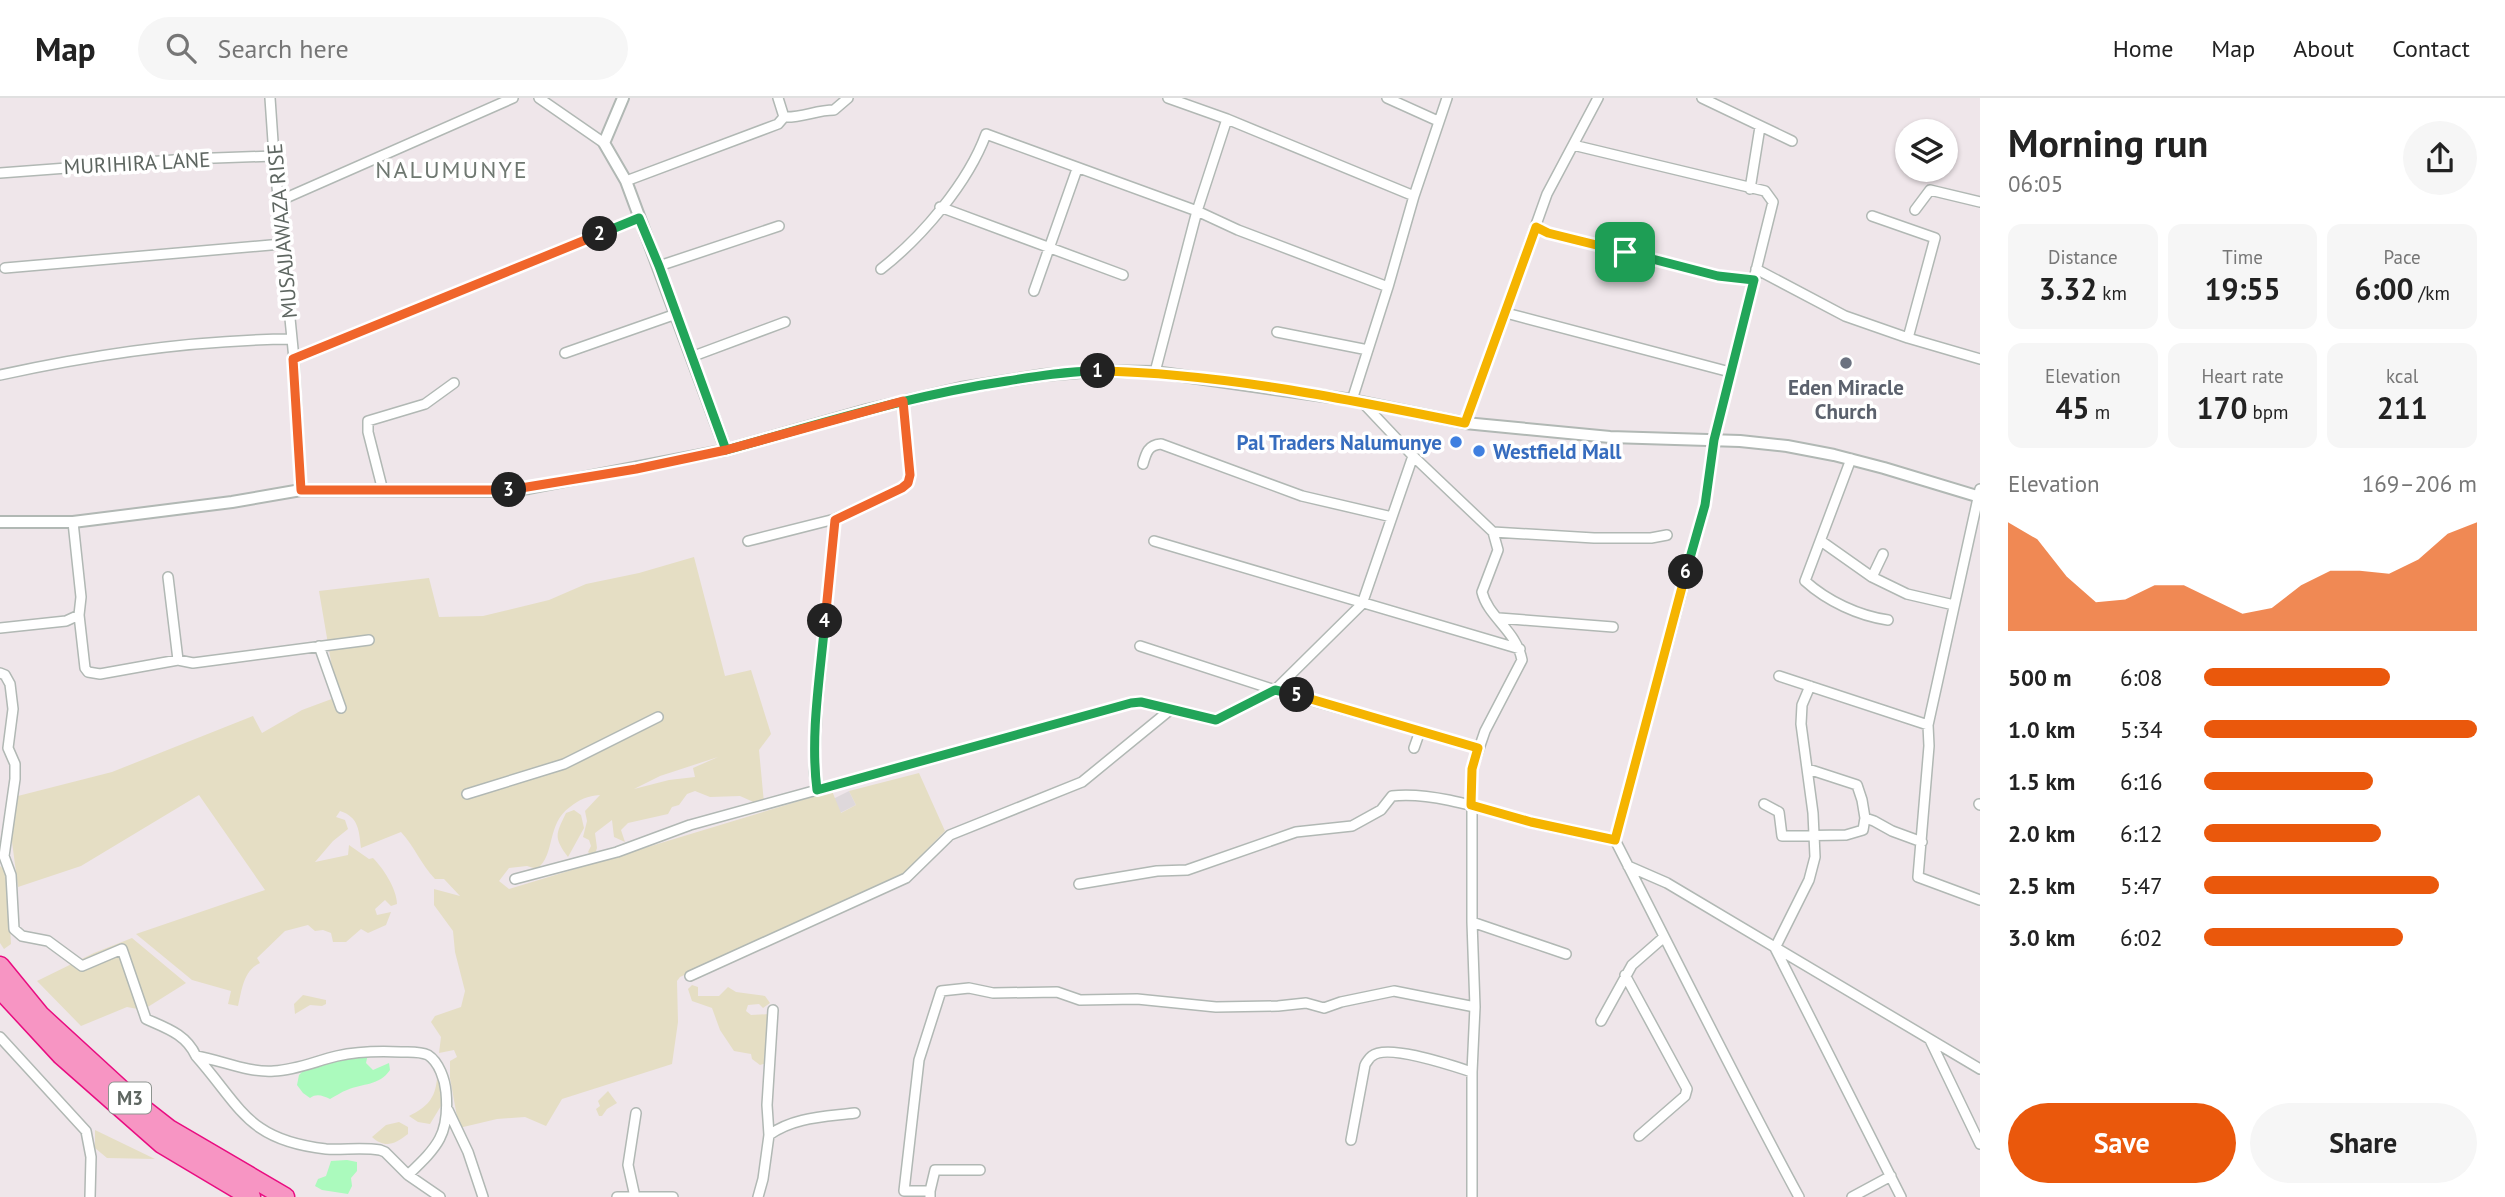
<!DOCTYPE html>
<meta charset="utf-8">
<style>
:root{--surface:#fff;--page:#f6f6f6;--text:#222;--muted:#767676;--line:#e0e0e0;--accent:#ea580c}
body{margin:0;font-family:"PT Sans",sans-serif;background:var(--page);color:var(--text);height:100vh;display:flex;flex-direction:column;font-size:26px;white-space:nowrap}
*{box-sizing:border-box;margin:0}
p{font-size:23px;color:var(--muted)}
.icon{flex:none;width:38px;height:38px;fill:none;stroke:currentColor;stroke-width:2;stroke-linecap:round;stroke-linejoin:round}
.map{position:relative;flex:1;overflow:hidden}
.drawer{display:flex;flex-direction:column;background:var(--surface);width:525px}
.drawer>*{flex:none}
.fabs{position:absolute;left:1895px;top:21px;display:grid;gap:14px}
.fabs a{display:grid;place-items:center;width:63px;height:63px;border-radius:50%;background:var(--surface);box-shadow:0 2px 5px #0004;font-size:35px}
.pin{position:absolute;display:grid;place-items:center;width:60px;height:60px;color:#fff;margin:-30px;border-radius:14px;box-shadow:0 4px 10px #0006}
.km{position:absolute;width:35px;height:35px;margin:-18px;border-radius:50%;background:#222;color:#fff;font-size:19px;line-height:35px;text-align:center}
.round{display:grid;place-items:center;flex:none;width:74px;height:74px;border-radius:37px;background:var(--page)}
.headline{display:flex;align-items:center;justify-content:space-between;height:119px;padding:0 28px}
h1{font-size:38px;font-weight:800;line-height:52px}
.metrics{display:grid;grid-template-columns:repeat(3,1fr);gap:10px;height:119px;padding:7px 28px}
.metrics div{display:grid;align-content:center;border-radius:14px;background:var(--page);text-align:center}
.metrics b{font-size:30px;font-weight:800}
.metrics small{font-size:19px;font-weight:400}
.metrics p{font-size:19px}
.chart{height:196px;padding:14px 28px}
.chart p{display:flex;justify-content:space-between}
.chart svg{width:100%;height:126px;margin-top:7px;fill:var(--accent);opacity:.7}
.primary-button{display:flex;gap:14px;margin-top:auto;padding:14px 28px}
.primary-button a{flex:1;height:80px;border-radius:42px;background:var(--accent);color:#fff;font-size:28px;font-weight:800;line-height:80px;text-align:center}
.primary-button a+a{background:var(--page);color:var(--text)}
ul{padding:0 28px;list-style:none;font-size:23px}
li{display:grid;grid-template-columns:112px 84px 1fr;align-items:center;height:52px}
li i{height:18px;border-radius:9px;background:var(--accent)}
header{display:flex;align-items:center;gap:42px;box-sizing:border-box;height:98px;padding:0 35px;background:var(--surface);border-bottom:2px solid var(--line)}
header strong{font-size:33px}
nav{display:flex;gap:38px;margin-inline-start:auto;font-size:24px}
.search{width:490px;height:63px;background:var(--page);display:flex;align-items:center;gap:18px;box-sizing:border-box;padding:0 24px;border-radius:38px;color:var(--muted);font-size:26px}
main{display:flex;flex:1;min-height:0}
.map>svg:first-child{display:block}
.industrial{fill:#ded8db}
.green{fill:#e5dec4;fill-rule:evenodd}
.water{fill:#abfabd}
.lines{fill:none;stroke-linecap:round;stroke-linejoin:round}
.minor-casing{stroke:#b1b8b4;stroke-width:12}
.tertiary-casing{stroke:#b1b8b4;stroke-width:14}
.motorway-casing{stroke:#e90d81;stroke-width:21}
.minor{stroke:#fff;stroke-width:9}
.tertiary{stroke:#fff;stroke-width:10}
.motorway{stroke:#f795c3;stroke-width:18}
.split-1-casing{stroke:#fff;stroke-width:14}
.split-2-casing{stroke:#fff;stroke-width:14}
.split-3-casing{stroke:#fff;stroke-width:14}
.split-4-casing{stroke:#fff;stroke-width:14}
.split-5-casing{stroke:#fff;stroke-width:14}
.split-6-casing{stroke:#fff;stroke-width:14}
.split-7-casing{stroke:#fff;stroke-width:14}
.split-1{stroke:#f5b400;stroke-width:9}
.split-2{stroke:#22a559;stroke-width:9}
.split-3{stroke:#f0652b;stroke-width:9}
.split-4{stroke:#f0652b;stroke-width:9}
.split-5{stroke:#22a559;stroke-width:9}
.split-6{stroke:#f5b400;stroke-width:9}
.split-7{stroke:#22a559;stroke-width:9}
.worship-dot{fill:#6b7280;stroke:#fff;stroke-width:2.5}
.shop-dot{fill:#3f7fe0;stroke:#fff;stroke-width:2.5}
.labels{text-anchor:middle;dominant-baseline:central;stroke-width:7;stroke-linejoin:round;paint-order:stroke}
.shield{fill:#fff;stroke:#8e9490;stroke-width:2}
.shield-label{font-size:19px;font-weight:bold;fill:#5e6661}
.street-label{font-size:21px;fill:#5e6661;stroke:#fff}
.worship-label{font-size:21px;font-weight:bold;fill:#5b616d;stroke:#fff}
.shop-label{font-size:21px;font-weight:bold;fill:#366cbe;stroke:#fff;text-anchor:end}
.quarter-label{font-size:24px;letter-spacing:2px;fill:#6f7871;stroke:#fff}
</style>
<header>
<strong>Map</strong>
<div class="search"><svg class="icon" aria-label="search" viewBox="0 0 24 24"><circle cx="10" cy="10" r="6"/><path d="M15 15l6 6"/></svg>Search here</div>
<nav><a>Home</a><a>Map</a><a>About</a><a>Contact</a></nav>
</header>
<main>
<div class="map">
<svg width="1980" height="1099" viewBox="0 0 1980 1099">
<rect width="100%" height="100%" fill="#efe6ea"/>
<path class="industrial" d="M849,693L856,707L840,715L833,701Z"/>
<path class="green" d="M694,459L725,578L751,572L771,636L759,652L764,705L758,706L740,698L710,699L695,693L687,696L679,707L672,709L668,716L628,725L621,732L625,744L614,739L612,722L595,735L597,750L595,756L591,757L588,754L591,748L589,742L583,739L587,723L585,713L600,697C587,698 580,701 570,709C546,726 556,756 537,771L527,768L509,770L499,783L509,791L832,693L841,715L856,707L849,693L919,675L945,733L903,776L680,879L677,883L678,924L672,966L562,1001L546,1028L525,1019L497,1021L459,1030L450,980V963L457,959L454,952L439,955L441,939L431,924L435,918L461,909L465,893L455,854L453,833L434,807V791L460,798L444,781H435C420,765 415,749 401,734L361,750C359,733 359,719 340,713L336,719L345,722L348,731L333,743L315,764L348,757L349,747L369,761L373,760C383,770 397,791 397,806L391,808L385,802L375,811L377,817L391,814L386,827L368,835L361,831L346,844H333L331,835L323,832L315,833L308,827L285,833L257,860L260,865C243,873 242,892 238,908L228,906L231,893L192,882L136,836L265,792L199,697L81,768L18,789L12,744L10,700L112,674L253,618L262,635L302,612L337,599L319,493L429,480L439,519L483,518L549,502L586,486L639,475ZM718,659L693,670L695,679L669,682L634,691L660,678Z
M574,712L581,717L584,730L568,759C553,739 556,736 566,715Z
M0,768L11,777L9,810L11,846L4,851L0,845Z
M132,840L186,885L143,912L127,909L81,928L37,883L94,855Z
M692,887L698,889V898H719L728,889L736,894L765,898L770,905L763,910L759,906L748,907L746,913L751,917L770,916L767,965L760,967L752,961L751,956L734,953L720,932L712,910L692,903L688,891Z
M303,897L326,902V906L322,908L310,907L295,916L294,906Z
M437,981L444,991V1003L430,1026L418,1024L409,1018C427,1009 435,1001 437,981Z
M608,993L617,1005L607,1011L602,1018H599L596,1011L600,1008L598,1003Z
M399,1024L408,1029V1036C395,1046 385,1051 372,1039L386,1027Z
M95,1032L155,1061L107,1060L95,1050Z"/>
<path class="water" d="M368,956L366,965L373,972L389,965L390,972C379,988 363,985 347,992C341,994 336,998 330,1001C323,998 317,995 310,1000L303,995L297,987L299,977L307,969Z
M347,1062L357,1064V1073L351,1080L352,1088L348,1096L322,1092L315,1088L318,1081L326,1078L331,1063Z"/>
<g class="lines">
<defs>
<path id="minor" d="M270,0L274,58L294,261L301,392
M539,0L604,45
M778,0L784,19
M1387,0L1438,23
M1702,0L1792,43
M1227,21L1414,98
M1573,47L1765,93L1773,104L1714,342L1705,407L1615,742C1676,861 1735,981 1799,1099
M0,75L187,61L274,58
M626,83L778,26L784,19C802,20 816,12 834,12L848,0
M1750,91L1760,29
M279,103L513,0
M940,109L1123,177
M1915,112L1930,92L1980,104
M1872,118L1935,140L1908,240
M1536,129L1548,135L1718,178L1754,182
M659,168L779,128
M5,170L282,146
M881,171C922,139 968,85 986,36L1197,113L1238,132L1388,189
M1756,171L1845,218L1908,240L1980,261
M1034,193L1077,71
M1506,215L1730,274
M1277,234L1368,252
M565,255L676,216
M691,259L785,224
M294,261L639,120
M1155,274L1197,113L1227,21L1168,0
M0,277C95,256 194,242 292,241
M1352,302L1388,189L1414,98L1447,0
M1362,304L1413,358L1493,434L1498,452L1482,494C1488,519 1516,532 1522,562L1485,633L1472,671V824L1475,909L1472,974V1099
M1465,325L1547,96L1598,0
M1851,361L1805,483C1827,503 1859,518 1888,522
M1143,366C1146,355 1148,347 1161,346L1302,398L1392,419
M1980,391L1928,627L1929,648L1918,779L1980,802
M383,393L368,334V323L425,306L454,285
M835,421L817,611L814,673L817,692L1131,605L1141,604L1216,622L1275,592L1478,650
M73,424L81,499L79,517L85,570L88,574L100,576L178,562L193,565L369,542
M1493,434L1594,440H1651L1667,437
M748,443L835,421L902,390L908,385L910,378L903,303
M1154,443L1520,551
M1821,443L1872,479L1907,496L1954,507
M168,479L178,562
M1872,479L1883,456
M1499,520L1613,529
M0,530L66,523L79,517
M319,548L341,610
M1140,548L1275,592L1362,506L1413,358
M0,575L5,577L10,586L13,611L8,650L15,666V681L4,758L11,777L14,831L22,838L48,843L82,868L122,851L146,921C166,930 186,936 196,958C242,1010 247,1042 326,1051C344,1052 363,1049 380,1052L385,1054L408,1077C437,1049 450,1037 446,994C445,982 439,964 428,957C420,953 409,954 401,954C379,953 359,953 337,958C316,963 296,972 274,973C248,975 221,962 196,958
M1779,578L1928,627
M1810,588L1802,607L1801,626L1813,715L1815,759L1809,782L1775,850L1901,1099
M1414,650L1420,633
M1808,671L1857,687L1862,702L1865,720L1874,723L1892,733L1922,744
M467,696L564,666L658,619
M1764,706L1779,714L1782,738L1846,737L1863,732L1865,720
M1979,706L1980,707
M1628,768L1667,785L1980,971
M515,781L617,754L690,727L817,692
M1079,786L1157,773L1187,772L1296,734L1352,728L1381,712L1392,698C1434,693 1490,713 1530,724C1558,731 1587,736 1615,742
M1472,824L1566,856
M1625,877L1687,991L1685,998L1639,1038
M690,878L906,780L950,737L1082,684L1170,612
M1601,923L1632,867L1664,839
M0,939L86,1033L91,1059L90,1099
M1930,942L1980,1046
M448,1012L468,1054L483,1099
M769,1037L767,1007L773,912
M1351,1042L1365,967C1365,966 1371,958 1372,958C1387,945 1453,968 1472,974
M408,1077L440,1099
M930,1093L935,1072H980
M617,1099H673
M635,1099L628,1067L636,1015
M758,1099L763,1081L769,1037C794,1019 824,1019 855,1015
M930,1099V1093H904L919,962L941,893L969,890L993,895L1057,894L1080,902L1137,901L1216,909L1278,908L1306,905L1324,910L1341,904L1394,893L1475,909
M1852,1099L1891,1078"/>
<path id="tertiary" d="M623,0L604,45L626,83L726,352
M0,424H73L232,404L301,392L505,393L529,390L726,352L867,312L961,290L1044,277L1094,273L1155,274L1352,302L1465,325L1610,339L1740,343L1787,348L1834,357L1884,370L1980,399"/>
<path id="motorway" d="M0,868L40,917L137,1006L169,1031L285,1099
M0,891L61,957L162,1046L251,1099"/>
</defs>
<use href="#minor" class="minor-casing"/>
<use href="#tertiary" class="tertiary-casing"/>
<use href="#motorway" class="motorway-casing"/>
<use href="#minor" class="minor"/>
<use href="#tertiary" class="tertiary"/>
<use href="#motorway" class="motorway"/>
</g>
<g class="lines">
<defs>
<path id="split-1" d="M1098,273C1219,275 1347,301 1465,325L1536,129L1548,135L1625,154"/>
<path id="split-2" d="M600,136L639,120L659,168L726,352C820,326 911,297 1007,283C1037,278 1068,273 1098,273"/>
<path id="split-3" d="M509,392H301L293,261L600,136"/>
<path id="split-4" d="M509,392L636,371L726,352L903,303L910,377L908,385L902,390L835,422L825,523"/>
<path id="split-5" d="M825,523C820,579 810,637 817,692L1131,605L1141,604L1216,622L1275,592L1297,597"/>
<path id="split-6" d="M1297,597L1478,650L1472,671L1471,707L1531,724L1615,742L1686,474"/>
<path id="split-7" d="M1625,154L1718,178L1754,182L1714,342L1705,407L1686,474"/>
</defs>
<use href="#split-1" class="split-1-casing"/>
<use href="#split-2" class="split-2-casing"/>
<use href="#split-3" class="split-3-casing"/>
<use href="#split-4" class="split-4-casing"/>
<use href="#split-5" class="split-5-casing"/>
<use href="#split-6" class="split-6-casing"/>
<use href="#split-7" class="split-7-casing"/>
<use href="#split-1" class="split-1"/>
<use href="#split-2" class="split-2"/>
<use href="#split-3" class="split-3"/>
<use href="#split-4" class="split-4"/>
<use href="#split-5" class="split-5"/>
<use href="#split-6" class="split-6"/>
<use href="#split-7" class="split-7"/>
</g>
<circle class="worship-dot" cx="1846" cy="265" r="7"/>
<g class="shop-dot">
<circle cx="1456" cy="344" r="7"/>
<circle cx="1479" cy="353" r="7"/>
</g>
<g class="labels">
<rect class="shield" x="109" y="984.5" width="42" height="31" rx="5"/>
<g class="shield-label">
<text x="130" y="1000">M3</text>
</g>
<g class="street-label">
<text transform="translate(137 65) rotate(-3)">MURIHIRA LANE</text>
<text transform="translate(282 133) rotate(-95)">MUSAJJAWAZA RISE</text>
</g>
<g class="worship-label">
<text x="1846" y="289">Eden Miracle<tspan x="1846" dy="24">Church</tspan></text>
</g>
<g class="shop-label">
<text x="1442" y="344">Pal Traders Nalumunye</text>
<text x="1493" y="353" text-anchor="start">Westfield Mall</text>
</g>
<g class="quarter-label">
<text x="452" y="71">NALUMUNYE</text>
</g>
</g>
</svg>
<div class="fabs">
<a><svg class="icon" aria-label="layers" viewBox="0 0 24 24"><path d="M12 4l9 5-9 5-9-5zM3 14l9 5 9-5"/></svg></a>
</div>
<div class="pin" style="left:1625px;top:154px;background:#1e9e55"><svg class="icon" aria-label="arrive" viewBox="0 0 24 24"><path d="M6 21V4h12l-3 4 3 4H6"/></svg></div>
<b class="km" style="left:1098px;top:273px">1</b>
<b class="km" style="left:600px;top:136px">2</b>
<b class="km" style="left:509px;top:392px">3</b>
<b class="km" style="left:825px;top:523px">4</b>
<b class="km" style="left:1297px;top:597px">5</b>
<b class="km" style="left:1686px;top:474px">6</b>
</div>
<section class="drawer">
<div class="headline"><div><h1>Morning run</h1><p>06:05</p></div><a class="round"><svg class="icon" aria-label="share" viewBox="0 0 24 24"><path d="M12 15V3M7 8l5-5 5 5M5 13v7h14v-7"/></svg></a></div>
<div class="metrics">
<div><p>Distance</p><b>3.32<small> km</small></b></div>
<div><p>Time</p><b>19:55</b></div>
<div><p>Pace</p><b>6:00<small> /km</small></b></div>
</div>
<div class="metrics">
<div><p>Elevation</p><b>45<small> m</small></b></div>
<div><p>Heart rate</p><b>170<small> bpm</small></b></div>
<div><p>kcal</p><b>211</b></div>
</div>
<div class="chart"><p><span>Elevation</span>169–206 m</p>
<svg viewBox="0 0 160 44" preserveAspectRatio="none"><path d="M0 44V6L10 12L20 25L30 34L40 33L50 28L60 28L70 33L80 38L90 36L100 28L110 23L120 23L130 24L140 19L150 10L160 6V44z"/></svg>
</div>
<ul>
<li><b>500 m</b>6:08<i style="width:68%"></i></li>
<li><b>1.0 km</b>5:34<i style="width:100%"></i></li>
<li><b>1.5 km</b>6:16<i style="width:62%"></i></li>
<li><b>2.0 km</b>6:12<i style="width:65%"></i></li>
<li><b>2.5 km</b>5:47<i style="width:86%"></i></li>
<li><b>3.0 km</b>6:02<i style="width:73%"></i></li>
</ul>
<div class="primary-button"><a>Save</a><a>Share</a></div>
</section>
</main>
